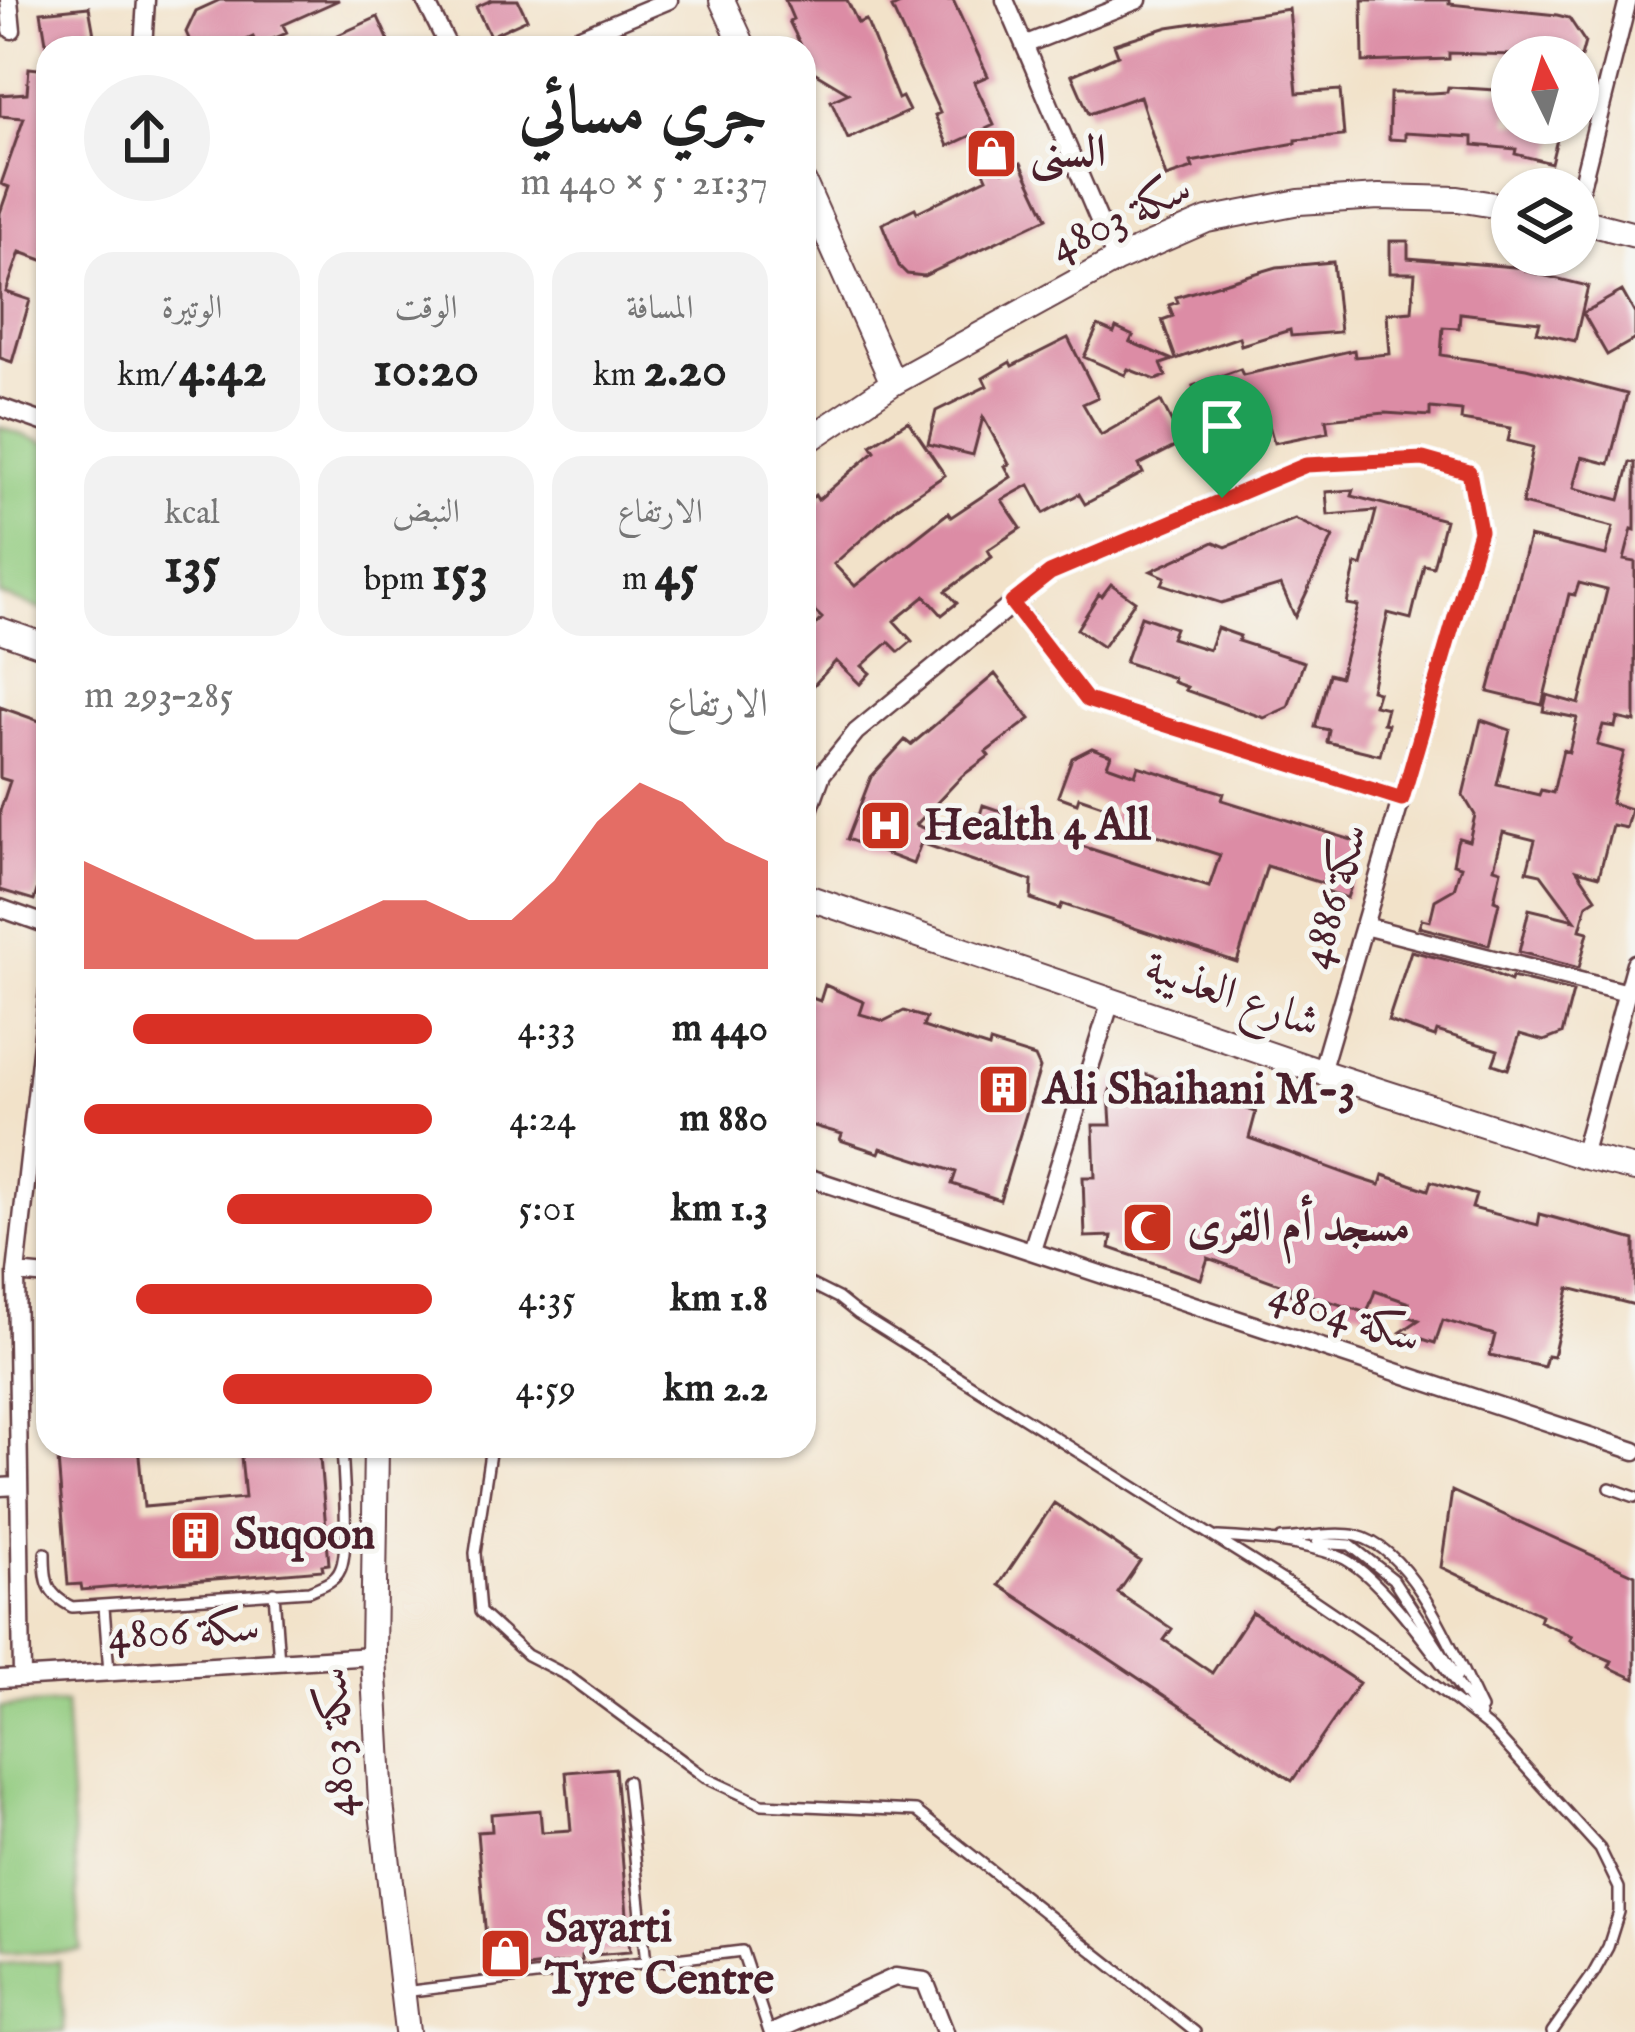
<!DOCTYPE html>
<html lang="ar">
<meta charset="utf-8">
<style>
:root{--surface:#fff;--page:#f2f2f2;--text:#222;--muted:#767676;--accent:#d93025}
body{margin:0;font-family:"IM FELL English",Amiri,serif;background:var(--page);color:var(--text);direction:rtl;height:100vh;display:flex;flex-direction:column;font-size:45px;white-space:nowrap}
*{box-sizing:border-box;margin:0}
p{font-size:39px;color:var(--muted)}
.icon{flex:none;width:66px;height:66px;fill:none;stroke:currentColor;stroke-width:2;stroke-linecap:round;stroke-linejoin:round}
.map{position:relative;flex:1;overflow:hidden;direction:ltr}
.details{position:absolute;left:36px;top:36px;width:780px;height:1422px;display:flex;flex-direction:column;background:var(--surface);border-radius:36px;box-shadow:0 3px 9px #0004;direction:rtl}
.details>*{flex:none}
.needle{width:78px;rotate:355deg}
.buttons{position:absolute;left:1491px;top:36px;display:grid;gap:24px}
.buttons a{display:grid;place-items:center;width:108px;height:108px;border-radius:50%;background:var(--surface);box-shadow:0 3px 9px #0004;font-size:60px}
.pin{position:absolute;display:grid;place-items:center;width:102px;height:102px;color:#fff;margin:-123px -51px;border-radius:50% 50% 50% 0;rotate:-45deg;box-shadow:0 0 12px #0007}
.pin .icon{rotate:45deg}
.round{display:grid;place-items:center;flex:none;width:126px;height:126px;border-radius:63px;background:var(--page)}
.summary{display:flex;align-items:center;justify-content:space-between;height:204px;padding:0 48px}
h1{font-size:66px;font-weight:800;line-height:90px}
.figures{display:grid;grid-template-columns:repeat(3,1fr);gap:18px;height:204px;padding:12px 48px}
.figures div{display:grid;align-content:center;border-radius:30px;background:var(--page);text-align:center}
.figures b{font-size:51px;font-weight:800}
.figures small{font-size:33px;font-weight:400}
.figures p{font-size:33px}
.chart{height:336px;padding:24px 48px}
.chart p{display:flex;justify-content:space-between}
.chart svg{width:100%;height:216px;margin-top:12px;fill:var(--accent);opacity:.7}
ul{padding:0 48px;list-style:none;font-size:39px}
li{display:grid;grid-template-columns:192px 144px 1fr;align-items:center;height:90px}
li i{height:30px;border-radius:15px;background:var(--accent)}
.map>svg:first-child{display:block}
.grass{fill:#91ca7e;stroke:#6e7454;stroke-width:3}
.building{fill:#dc8ca5}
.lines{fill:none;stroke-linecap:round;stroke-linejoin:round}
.lane-casing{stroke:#633c43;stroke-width:14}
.street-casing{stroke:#633c43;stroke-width:21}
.secondary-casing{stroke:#633c43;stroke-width:28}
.lane{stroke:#fff;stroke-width:9}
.street{stroke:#fff;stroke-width:16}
.secondary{stroke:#fff;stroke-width:24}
.route-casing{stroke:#fff;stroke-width:24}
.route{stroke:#d93025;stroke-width:15}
.labels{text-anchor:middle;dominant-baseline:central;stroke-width:10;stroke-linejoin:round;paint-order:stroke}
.poi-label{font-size:45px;font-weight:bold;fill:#4a1f2b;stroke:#f6f6f2;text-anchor:start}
.street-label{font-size:45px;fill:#4a1f2b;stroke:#f6f6f2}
</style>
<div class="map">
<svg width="1635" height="2032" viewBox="0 0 1635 2032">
<rect width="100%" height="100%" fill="#f6f6f2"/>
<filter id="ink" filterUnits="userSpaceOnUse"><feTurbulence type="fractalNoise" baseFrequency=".00833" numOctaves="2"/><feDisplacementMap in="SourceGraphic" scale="24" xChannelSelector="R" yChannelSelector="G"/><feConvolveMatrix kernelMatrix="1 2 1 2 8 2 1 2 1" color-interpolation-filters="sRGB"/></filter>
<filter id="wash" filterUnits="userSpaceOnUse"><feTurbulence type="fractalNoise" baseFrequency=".004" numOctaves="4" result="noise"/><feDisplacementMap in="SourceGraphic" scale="48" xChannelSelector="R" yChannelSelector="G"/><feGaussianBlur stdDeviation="2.7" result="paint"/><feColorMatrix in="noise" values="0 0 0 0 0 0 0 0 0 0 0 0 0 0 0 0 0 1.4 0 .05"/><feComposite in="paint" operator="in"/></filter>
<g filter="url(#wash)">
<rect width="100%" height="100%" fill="#f2e2c9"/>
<path class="grass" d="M0,427L48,444V612L0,595Z
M65,1703L81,1950L0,1955V1707Z
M59,1961L64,2032H0V1965Z"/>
<g id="blocks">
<path class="building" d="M220,0H339L283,25L287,33L257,46L253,37L229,48H193L186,32L196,11Z
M492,0H518L527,19L490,36L476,7Z
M785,0H847L858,23L866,20L898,99L902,97L909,111L848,139L831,101L849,93L814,72L789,21L793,19Z
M909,0H953L988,76L974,82L994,125L948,146L935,115L940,113L892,8Z
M1362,0H1449V4L1557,15L1569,18L1585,42L1581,57L1449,53V59L1363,62Z
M89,7L96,46L47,48L41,12Z
M1289,9L1297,93L1340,90L1344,136L1296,140V143L1191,162L1193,168L1166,177L1140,96L1089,114L1072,75L1118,55L1114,44L1168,27Z
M378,17L392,48H309Z
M29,68L48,70V262L20,252L6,292L30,300L12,362L0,358V213L9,187L1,184L24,118L0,116V95L27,93Z
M1448,87L1511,91L1508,123H1561L1551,163L1515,154L1516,149L1473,145V137L1405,133V140L1389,139L1390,93H1432L1447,92Z
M1021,163L1047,218L924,276L907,274L899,266L882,224L915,208L917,212L987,178L984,171L999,164L1003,171Z
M1390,241H1408V258L1526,268V271L1588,286L1575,341L1537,332L1540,322L1460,313L1459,328L1443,327L1441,355L1526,368L1627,394L1609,464L1582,457L1574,488L1620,500L1630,462L1635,463V530L1632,529L1624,560L1635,562V722L1617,718L1615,727L1603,725L1597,745L1624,752L1611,803L1631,809L1626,828L1612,825L1599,876L1577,870L1596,898L1587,904L1580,930L1588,932L1579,968L1519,952L1529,909L1575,920L1541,874L1527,871L1535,840L1503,832L1494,868L1501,870L1494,900L1499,902L1489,945L1419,927L1422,919L1430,921L1435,900L1454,889L1461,866L1453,864L1457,842L1459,838L1469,841L1475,815L1463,795L1481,720L1510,730L1497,785L1539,795L1541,790L1553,793L1563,750L1569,752L1577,718L1543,711L1547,695L1579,704L1607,590L1579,583L1575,595L1569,594L1542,705L1488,692L1529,537L1606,555L1613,527L1522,504L1533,447L1508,441L1511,428L1461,420L1462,411L1430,408V416L1385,413L1326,419L1328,432L1274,443L1269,425L1215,445L1193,386L1240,369L1243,375L1354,350L1355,357L1390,354L1387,313L1412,311L1415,273H1390Z
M1333,262L1340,332L1291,336L1290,330L1241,345L1239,337L1176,359L1162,320L1173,316L1169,305L1178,302L1176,297L1277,267Z
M1622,291L1635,314V339L1607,355L1583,313Z
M1098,326L1114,333L1116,328L1133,336L1130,342L1173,360L1161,364L1166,376L1156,380L1128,369L1125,375L1084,357Z
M1068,338L1098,397L1083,404L1101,435L1161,401L1182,443L1139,465L1143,473L1085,504L1079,494L1044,513L1029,485L1002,500L1021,528L988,550L992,557L946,591L957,603L942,615L925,596L894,621L912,641L899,652L889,642L862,666L870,673L860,684L836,661L804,696V637L822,618L804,601V505L815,495L818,500L875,451L871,445L908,421L945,475L899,506L834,564L855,586L948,513L951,517L1011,477L1005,466L1009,464L983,417L973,455L928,444L936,411L987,386L983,378L1010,362L1012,366Z
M1354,490L1352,496L1445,520L1433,567L1424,565L1411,619L1388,613L1371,690L1378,692L1374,705L1387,708L1383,723L1388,724L1380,755L1327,742L1329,730L1315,727L1329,674L1340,677L1358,606L1347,604L1349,594L1356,564L1362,566L1376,511L1328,515L1326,492Z
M1295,519L1333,537L1295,617L1281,585L1221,603L1162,584L1165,577L1151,571L1214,542L1226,547Z
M1111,584L1135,601L1103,647L1077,629L1099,594L1102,596Z
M1141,616L1175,628L1171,638L1209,650L1217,628L1240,636L1238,641L1304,662L1288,707L1264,718L1185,690L1187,687L1173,682L1174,678L1125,662Z
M995,674L1030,719L986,752L989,756L962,776L916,825L954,840L955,835L967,839L975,813L980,815L983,805L1035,823L1032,830L1209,887L1220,855L1110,820L1114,809L1079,797L1077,803L1058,796L1072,758L1092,748L1111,755L1107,765L1135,775L1138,766L1192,783L1224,793L1222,800L1365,844L1347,898L1326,891L1328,885L1267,866L1237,962L1062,904L1060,909L1031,899L1032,881L921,843L913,864L847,839L871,777L905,740L911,745Z
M0,707L48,724V857L34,900L0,890V811L10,781L0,778Z
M1411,951L1483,969L1511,981L1512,977L1573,992L1562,1034L1544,1041L1520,1034L1508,1069L1493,1064L1498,1050L1437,1031L1435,1037L1388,1021Z
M825,985L864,1002L860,1014L884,1021L904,1011L926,1018L923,1027L989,1048L990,1043L1035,1057L1040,1068L1000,1200L952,1184L956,1172L881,1148L879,1153L840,1140L842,1134L804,1123V995L820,1001Z
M1135,1071L1256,1112L1249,1138L1358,1178L1380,1185L1383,1175L1428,1190L1431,1181L1476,1195L1472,1208L1538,1225L1540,1214L1635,1240V1305L1569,1288L1553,1357L1547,1356L1544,1367L1490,1355L1495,1335L1443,1320L1435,1343L1401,1332L1419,1320L1405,1315L1409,1303L1375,1291L1367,1313L1322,1299L1312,1296L1310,1301L1290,1294L1292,1289L1285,1286L1208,1258L1201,1279L1110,1248L1112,1236L1085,1237L1083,1177H1095L1093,1125H1111L1109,1093L1114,1080Z
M57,1446H138L144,1507L245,1498L240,1446H319L329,1564L322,1565L323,1570L82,1590L81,1584L68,1585Z
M1452,1491L1635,1575V1679L1609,1667L1612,1661L1584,1649L1570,1640L1572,1636L1539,1621L1541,1615L1441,1567Z
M1054,1503L1140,1561L1118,1593L1172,1629L1164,1640L1212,1673L1252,1612L1359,1683L1292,1781L999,1585Z
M615,1768L630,1952L582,1956V1961L489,1973L477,1832L492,1831L491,1814L540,1810L542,1832L571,1830L566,1772Z"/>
</g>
</g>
<g filter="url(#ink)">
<use href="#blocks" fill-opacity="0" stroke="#633c43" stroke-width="3"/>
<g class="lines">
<defs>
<path id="lane" d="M804,1281L838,1298L858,1314L1311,1598L1401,1659L1491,1729L1600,1849L1619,1888V1912L1608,1947L1593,1974L1552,2032
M491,1446L475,1553L480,1612L527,1655L568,1676L706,1778L762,1804L916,1811L1195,2032
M1610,1488L1635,1497
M1218,1537C1257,1539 1300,1542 1338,1556C1380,1571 1450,1677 1480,1715
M1281,1539C1303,1538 1335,1531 1357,1536C1415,1550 1456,1659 1481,1709
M1317,1543L1350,1545L1393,1579L1457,1677
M45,1553C45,1581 46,1594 72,1607L309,1591C320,1586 335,1582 340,1570C350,1550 343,1472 342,1446
M274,1592L279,1662
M104,1607L109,1672
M627,1781L646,1963
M403,1992L742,1951L769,2032"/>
<path id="street" d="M9,0L12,30
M425,0L449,48
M1005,0L1116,260
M1024,45L1138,0
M143,48L146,0
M554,48L669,0
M1578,199L1628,0
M0,407L48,424
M1013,603L1087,700L1402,799
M804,824L822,774L856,732L1050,573L1306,465L1423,459L1469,472L1480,531L1321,1072
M0,908L48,925
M1364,926L1627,993
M1582,1156L1635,963
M804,1176L1635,1451
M1032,1250L1112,998
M16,1273L48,1276
M0,1487L18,1486
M22,1677L16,1273L48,990
M0,1679L373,1656
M774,2032L895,1977L925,1981L945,2032"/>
<path id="secondary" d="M722,0L744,48
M804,183L893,383
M1578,220L1635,235
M804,443L893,383L1116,260L1207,220L1299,202L1379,197L1458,199L1512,208
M0,630L48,647
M804,896L1321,1072L1582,1156L1635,1169
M376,1446L373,1656L381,1803L407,2032"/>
</defs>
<use href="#lane" class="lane-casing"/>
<use href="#street" class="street-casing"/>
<use href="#secondary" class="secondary-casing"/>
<use href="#lane" class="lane"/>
<use href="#street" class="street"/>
<use href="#secondary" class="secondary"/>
</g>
</g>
<g class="lines" filter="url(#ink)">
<defs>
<path id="route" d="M1423,459L1469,472L1480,531L1402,799L1087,700L1012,603L1050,573L1306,465Z"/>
</defs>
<use href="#route" class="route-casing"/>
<use href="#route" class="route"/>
</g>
<defs>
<symbol id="shop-square" viewBox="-11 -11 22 22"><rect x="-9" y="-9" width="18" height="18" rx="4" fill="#c8321e" stroke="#f6f6f2"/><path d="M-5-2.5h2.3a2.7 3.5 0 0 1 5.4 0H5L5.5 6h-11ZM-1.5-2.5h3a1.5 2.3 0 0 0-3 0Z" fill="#fff"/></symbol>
<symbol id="hospital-square" viewBox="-11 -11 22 22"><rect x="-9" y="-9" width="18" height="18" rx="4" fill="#c8321e" stroke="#f6f6f2"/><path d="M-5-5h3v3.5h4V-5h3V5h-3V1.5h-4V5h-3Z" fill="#fff"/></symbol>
<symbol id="building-square" viewBox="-11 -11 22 22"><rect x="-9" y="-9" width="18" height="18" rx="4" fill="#c8321e" stroke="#f6f6f2"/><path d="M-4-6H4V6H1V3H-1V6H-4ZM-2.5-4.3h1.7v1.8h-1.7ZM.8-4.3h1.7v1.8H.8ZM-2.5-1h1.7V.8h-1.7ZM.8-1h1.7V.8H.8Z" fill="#fff"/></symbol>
<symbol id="mosque-square" viewBox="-11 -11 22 22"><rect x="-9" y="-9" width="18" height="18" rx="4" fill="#c8321e" stroke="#f6f6f2"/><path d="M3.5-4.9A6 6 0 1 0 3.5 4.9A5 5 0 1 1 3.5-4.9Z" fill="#fff"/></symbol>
</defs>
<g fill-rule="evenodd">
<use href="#shop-square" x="962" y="124" width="59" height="59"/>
<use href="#hospital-square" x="856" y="796" width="59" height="59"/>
<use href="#building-square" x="974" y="1060" width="59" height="59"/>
<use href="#mosque-square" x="1118" y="1198" width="59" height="59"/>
<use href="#building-square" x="166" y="1506" width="59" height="59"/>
<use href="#shop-square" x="476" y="1924" width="59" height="59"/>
</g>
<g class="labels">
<g class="poi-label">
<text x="1030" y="153">السنى</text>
<text x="924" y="826">Health 4 All</text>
<text x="1043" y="1090">Ali Shaihani M-3</text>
<text x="1187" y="1227">مسجد أم القرى</text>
<text x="234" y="1535">Suqoon</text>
<text x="545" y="1928">Sayarti<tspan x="545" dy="52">Tyre Centre</tspan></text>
</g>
<g class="street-label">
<text transform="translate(1121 218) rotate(-25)">سكة 4803</text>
<text transform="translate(1335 896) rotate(-74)">سكة 4886</text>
<text transform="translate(1232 996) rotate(19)">شارع العذيبة</text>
<text transform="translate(1345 1317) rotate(18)">سكة 4804</text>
<text transform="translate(184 1632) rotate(-3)">سكة 4806</text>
<text transform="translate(337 1742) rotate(-93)">سكة 4803</text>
</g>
</g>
</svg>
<div class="buttons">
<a><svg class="needle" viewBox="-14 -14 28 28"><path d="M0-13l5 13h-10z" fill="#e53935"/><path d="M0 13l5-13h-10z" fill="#767676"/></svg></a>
<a><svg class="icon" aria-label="layers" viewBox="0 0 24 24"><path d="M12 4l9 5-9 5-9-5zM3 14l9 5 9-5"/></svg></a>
</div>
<div class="pin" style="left:1222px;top:498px;background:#1e9e55"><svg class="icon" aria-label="arrive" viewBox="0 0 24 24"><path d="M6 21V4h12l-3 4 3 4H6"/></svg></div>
<section class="details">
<div class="summary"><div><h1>جري مسائي</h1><p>21:37 · 5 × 440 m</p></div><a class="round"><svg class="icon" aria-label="share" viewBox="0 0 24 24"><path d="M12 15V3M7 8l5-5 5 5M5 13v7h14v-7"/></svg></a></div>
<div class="figures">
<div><p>المسافة</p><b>2.20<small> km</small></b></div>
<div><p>الوقت</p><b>10:20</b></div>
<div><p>الوتيرة</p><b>4:42<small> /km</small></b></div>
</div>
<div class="figures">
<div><p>الارتفاع</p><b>45<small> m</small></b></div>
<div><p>النبض</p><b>153<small> bpm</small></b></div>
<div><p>kcal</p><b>135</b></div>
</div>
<div class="chart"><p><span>الارتفاع</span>285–293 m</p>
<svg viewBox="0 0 160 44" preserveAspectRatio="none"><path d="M0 44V22L10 26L20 30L30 34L40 38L50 38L60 34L70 30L80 30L90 34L100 34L110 26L120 14L130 6L140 10L150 18L160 22V44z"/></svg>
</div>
<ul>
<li><b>440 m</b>4:33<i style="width:86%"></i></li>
<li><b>880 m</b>4:24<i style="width:100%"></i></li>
<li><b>1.3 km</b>5:01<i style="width:59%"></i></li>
<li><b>1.8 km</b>4:35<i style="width:85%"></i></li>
<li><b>2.2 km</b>4:59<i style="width:60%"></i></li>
</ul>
</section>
</div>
